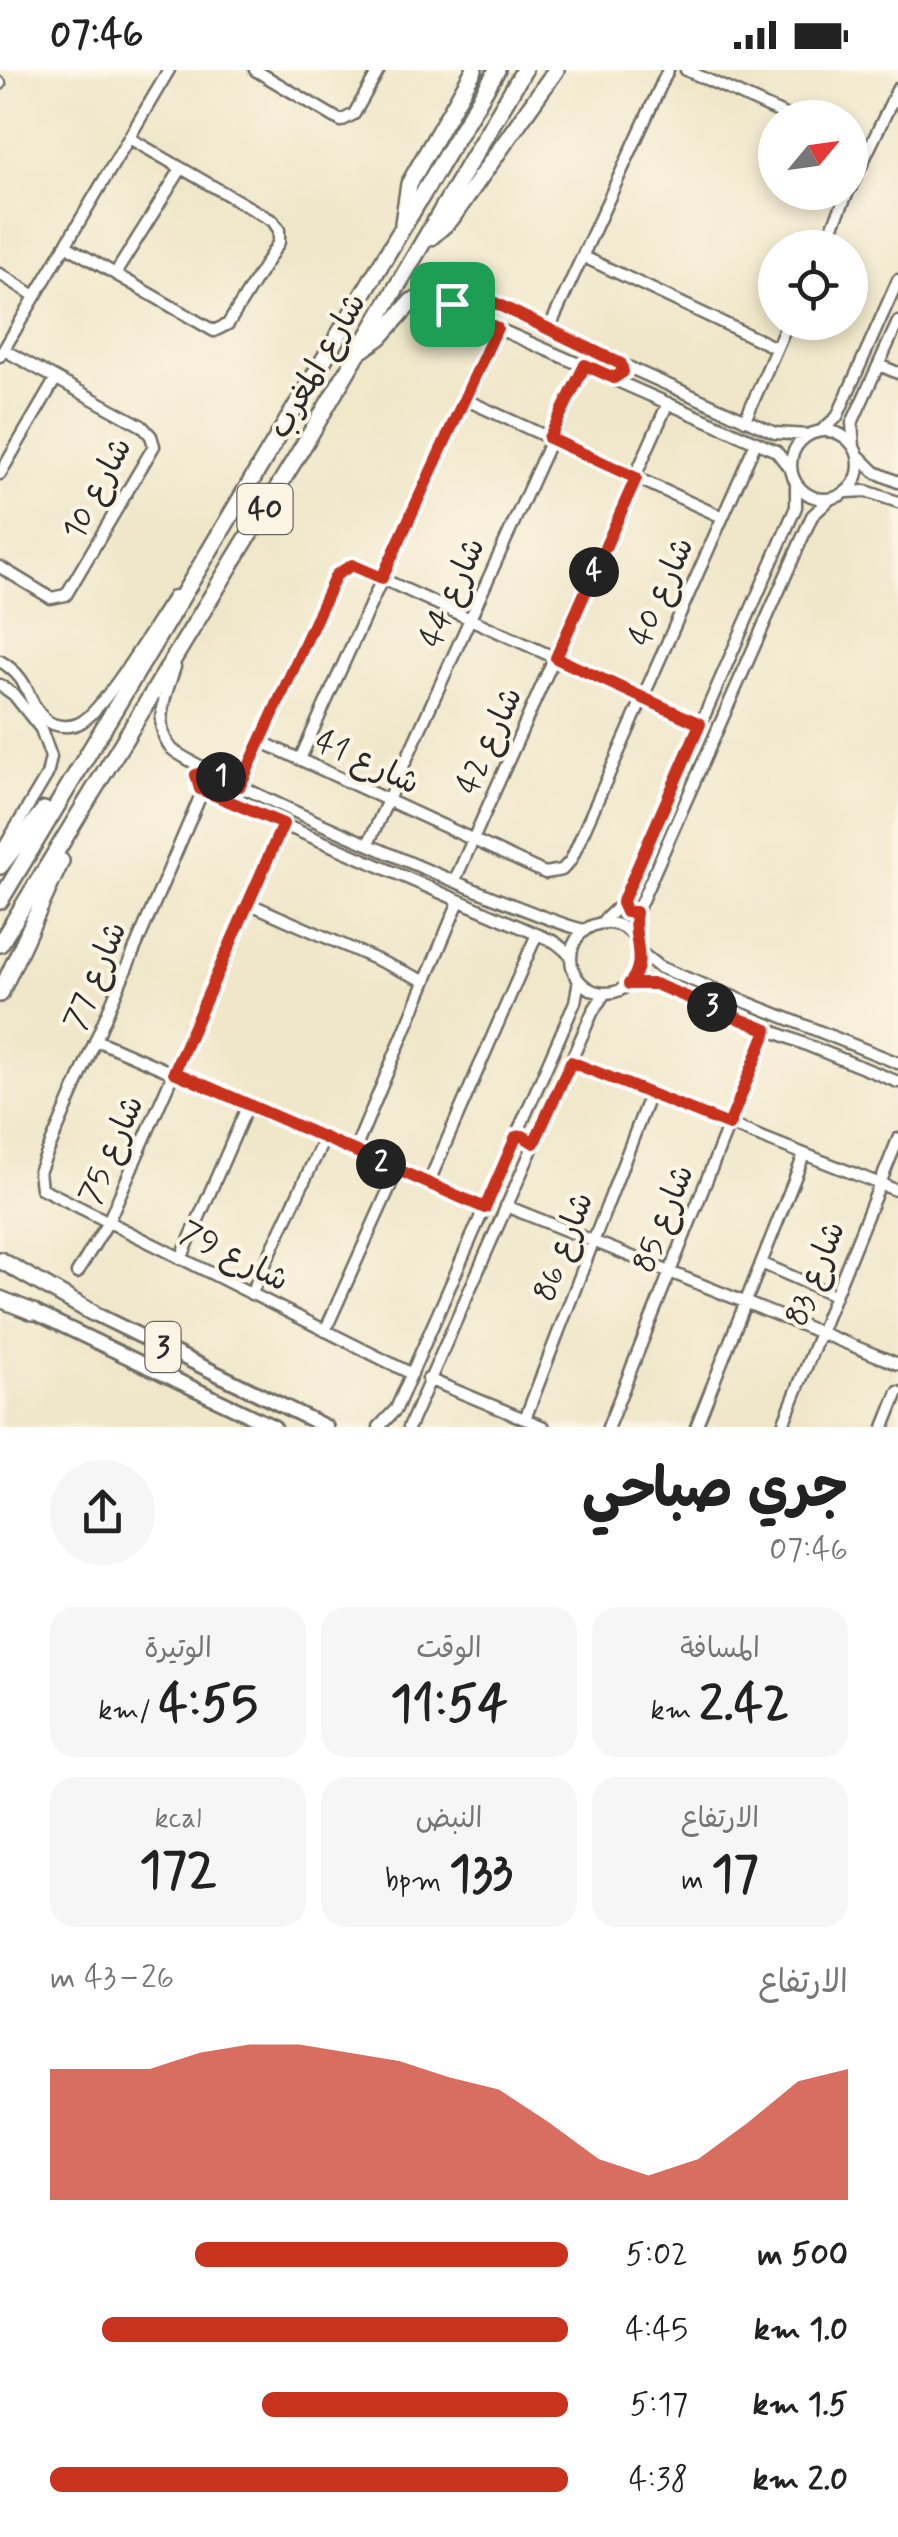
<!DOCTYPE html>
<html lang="ar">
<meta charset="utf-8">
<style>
:root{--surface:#fff;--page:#f6f6f6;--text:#222;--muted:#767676;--accent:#c8321e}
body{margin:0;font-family:Mynerve,"Playpen Sans Arabic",sans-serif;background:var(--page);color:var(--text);direction:rtl;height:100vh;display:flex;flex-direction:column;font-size:38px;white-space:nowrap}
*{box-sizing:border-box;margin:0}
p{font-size:32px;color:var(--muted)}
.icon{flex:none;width:55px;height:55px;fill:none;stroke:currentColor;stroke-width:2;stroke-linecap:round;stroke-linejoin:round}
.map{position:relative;height:1357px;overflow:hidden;direction:ltr}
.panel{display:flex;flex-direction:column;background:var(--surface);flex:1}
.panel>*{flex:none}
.needle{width:65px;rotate:61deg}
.buttons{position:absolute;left:758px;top:30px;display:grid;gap:20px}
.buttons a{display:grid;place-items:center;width:110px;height:110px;border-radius:50%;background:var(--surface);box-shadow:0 5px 15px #0003;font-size:50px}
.pin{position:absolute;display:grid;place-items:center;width:85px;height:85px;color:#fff;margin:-42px;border-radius:20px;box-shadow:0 5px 15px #0006}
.km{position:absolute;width:50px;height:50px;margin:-25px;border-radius:50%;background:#222;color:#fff;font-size:28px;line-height:50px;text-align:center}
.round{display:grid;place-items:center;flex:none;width:105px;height:105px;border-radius:52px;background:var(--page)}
.head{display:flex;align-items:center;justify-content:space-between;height:170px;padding:0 50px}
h1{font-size:55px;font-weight:700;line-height:75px}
.figures{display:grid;grid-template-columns:repeat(3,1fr);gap:15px;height:170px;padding:10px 50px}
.figures div{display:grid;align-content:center;border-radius:25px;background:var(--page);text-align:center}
.figures b{font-size:50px;font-weight:700}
.figures small{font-size:28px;font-weight:400}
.figures p{font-size:28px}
.chart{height:280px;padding:20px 50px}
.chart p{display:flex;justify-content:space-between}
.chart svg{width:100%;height:180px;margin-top:10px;fill:var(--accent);opacity:.7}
ul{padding:0 50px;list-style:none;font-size:32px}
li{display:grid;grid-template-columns:160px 120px 1fr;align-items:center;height:75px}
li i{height:25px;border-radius:12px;background:var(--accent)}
.status{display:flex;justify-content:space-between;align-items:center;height:70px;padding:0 50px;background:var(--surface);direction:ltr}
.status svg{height:28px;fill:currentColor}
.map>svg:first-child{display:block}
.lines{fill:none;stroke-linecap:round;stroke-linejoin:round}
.minor-casing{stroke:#706d63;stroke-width:15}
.major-casing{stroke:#706d63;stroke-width:18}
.highway-casing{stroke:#706d63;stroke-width:20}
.minor{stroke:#fff;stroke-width:10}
.major{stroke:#fff;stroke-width:12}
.highway{stroke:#fff;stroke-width:15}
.route-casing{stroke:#fff;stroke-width:20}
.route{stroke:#c8321e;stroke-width:12}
.labels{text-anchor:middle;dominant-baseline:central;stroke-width:8;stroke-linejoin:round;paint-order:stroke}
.shield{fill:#fcf5e5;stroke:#6a6863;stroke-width:2.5}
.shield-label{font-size:30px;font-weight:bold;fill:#2b2b2b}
.street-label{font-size:32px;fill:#2b2b2b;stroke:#fcf5e5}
</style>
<div class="status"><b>07:46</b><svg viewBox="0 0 49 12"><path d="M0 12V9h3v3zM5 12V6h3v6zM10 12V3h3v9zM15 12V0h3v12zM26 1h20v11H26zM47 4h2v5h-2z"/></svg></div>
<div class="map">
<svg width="898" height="1357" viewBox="0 0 898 1357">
<rect width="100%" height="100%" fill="#fcf5e5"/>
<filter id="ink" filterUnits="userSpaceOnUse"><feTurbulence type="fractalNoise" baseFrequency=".01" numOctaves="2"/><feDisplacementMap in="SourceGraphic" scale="20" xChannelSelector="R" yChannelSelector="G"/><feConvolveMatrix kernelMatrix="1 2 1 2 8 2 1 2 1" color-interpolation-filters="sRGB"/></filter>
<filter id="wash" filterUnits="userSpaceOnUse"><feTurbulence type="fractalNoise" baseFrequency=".0048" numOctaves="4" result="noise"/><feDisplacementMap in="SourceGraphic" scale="40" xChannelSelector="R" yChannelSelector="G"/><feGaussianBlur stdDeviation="2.25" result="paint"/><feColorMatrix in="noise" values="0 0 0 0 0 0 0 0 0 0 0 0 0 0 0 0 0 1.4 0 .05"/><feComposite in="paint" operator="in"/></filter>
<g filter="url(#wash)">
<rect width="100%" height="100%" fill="#f0e7ca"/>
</g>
<g filter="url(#ink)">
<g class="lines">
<defs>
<path id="minor" d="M255,0L341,51L354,44L379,0
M686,0L792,48
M0,13V14
M850,73L867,81
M850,119L898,18
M65,175L214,261L228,254L279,172V160L273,151L129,68
M823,178L848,122
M584,187L776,278
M0,204L35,226
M115,204L181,99
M548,261L668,0
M0,286L169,0
M879,295L898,303
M464,329L722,447
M745,350L788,252
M791 395a34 34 0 1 1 68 0a34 34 0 1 1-68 0Z
M821,361L837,347L898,210
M854,377L852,353L898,252
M858,385L875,402L898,412
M790,399L776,381L458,241L452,234L453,224L459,219H466L548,261L775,363L808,365
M0,404L55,310
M847,422L866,421L898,432
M0,497L51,528L66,525L154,376L151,366L142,356L4,280
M0,591C34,611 25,633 46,650C56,658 73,658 83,651C107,635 155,554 174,526
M175,597C167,622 151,654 171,678C189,700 549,856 585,860
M0,615L14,625L41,659L51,687L47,705L0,784
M260,671L545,803L562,800L571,790L756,372
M300,689L497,257
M206,700L199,702L195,708L203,720L555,872L571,885
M240,716L334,509L342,499L352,495L700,654
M203,720L39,1102L41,1118L412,1304
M369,772L585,295
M455,810L668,333
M248,833L425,911
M601,853L622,833L796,437V414
M571 888a35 35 0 1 1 70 0a35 35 0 1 1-70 0Z
M635,869V850L639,837L812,446L829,430
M640,882L659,897L898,993
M629,914L646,912L661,916L898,1012
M96,970L485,1138
M571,992L898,1121
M354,1082L459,831
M428,1114L537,864
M506,1136L898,1294
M181,1189L248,1035
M761,1193L834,1225
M77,1203L108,1152L283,753
M251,1224L324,1069
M325,1261L397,1101
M428,1309L544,1357
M525,1349L650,1024
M379,1357L396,1339L575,932L579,910
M409,1357L593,941L605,923
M608,1357L767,959
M696,1357L804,1085
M782,1357L898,1069
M884,1357L898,1322"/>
<path id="major" d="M28,1239L274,1357
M85,1239L326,1357"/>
<path id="highway" d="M403,153L409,114L474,0
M431,167L451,149L556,0
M360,281L380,267L412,231H431L454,238
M0,796L44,740
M0,831L497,0
M0,874L308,368L524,0
M0,924L61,791
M0,1190L93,1243
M0,1229L33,1242"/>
</defs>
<use href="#minor" class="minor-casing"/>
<use href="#major" class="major-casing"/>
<use href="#highway" class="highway-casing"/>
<use href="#minor" class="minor"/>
<use href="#major" class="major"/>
<use href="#highway" class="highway"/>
</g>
</g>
<g class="lines" filter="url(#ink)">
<defs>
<path id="route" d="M464,218L621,294L623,302L614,308L585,295L549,368L636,408L556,588L700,654L622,833L626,842H636C631,869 649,891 629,914H655L767,960L729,1055L571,992L534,1073L523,1066L516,1067L485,1138L174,1002L283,754L200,719L196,705L207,700L240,716L336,505L352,495L382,508L497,258L454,238L453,224Z"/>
</defs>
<use href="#route" class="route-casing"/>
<use href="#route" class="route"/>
</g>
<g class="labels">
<g class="shield">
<rect x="237.5" y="414" width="55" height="50" rx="8"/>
<rect x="145.5" y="1252" width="35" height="50" rx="8"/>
</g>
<g class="shield-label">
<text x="265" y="439">40</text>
<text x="163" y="1277">3</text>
</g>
<g class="street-label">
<text transform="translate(318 296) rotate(-60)">شارع المغرب</text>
<text transform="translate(98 419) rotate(-62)">شارع 10</text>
<text transform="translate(662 522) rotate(-66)">شارع 40</text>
<text transform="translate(453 523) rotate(-66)">شارع 44</text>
<text transform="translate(490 671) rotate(-65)">شارع 42</text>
<text transform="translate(367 693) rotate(25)">شارع 41</text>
<text transform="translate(96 906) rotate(-67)">شارع 77</text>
<text transform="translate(112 1080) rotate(-66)">شارع 75</text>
<text transform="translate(664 1149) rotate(-68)">شارع 85</text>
<text transform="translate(564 1177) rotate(-69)">شارع 86</text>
<text transform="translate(234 1187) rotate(27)">شارع 79</text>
<text transform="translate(816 1204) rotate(-68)">شارع 83</text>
</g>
</g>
</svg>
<div class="buttons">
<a><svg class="needle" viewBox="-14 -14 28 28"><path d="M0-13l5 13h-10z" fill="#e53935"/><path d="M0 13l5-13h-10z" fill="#767676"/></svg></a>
<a><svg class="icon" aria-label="locate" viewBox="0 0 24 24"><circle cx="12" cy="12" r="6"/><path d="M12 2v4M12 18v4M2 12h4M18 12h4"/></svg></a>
</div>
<div class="pin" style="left:452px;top:234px;background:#1e9e55"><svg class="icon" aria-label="arrive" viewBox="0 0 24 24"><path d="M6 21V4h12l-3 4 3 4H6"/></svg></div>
<b class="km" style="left:221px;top:707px">1</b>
<b class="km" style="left:381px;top:1094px">2</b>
<b class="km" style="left:712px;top:937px">3</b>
<b class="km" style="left:594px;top:502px">4</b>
</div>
<section class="panel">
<div class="head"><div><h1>جري صباحي</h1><p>07:46</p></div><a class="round"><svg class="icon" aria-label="share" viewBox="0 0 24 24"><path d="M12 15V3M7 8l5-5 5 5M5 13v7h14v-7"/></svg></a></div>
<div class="figures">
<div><p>المسافة</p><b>2.42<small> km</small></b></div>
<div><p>الوقت</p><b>11:54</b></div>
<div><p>الوتيرة</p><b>4:55<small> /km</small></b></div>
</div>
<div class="figures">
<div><p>الارتفاع</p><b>17<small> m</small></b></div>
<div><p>النبض</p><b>133<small> bpm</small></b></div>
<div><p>kcal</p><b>172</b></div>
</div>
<div class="chart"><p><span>الارتفاع</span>26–43 m</p>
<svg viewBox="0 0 160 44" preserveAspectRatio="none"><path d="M0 44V12L10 12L20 12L30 8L40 6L50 6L60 8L70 10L80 14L90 17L100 25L110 34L120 38L130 34L140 25L150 15L160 12V44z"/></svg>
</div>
<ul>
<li><b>500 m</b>5:02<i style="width:72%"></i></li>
<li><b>1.0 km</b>4:45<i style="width:90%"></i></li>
<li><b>1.5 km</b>5:17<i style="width:59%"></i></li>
<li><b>2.0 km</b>4:38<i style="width:100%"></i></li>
</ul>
</section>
